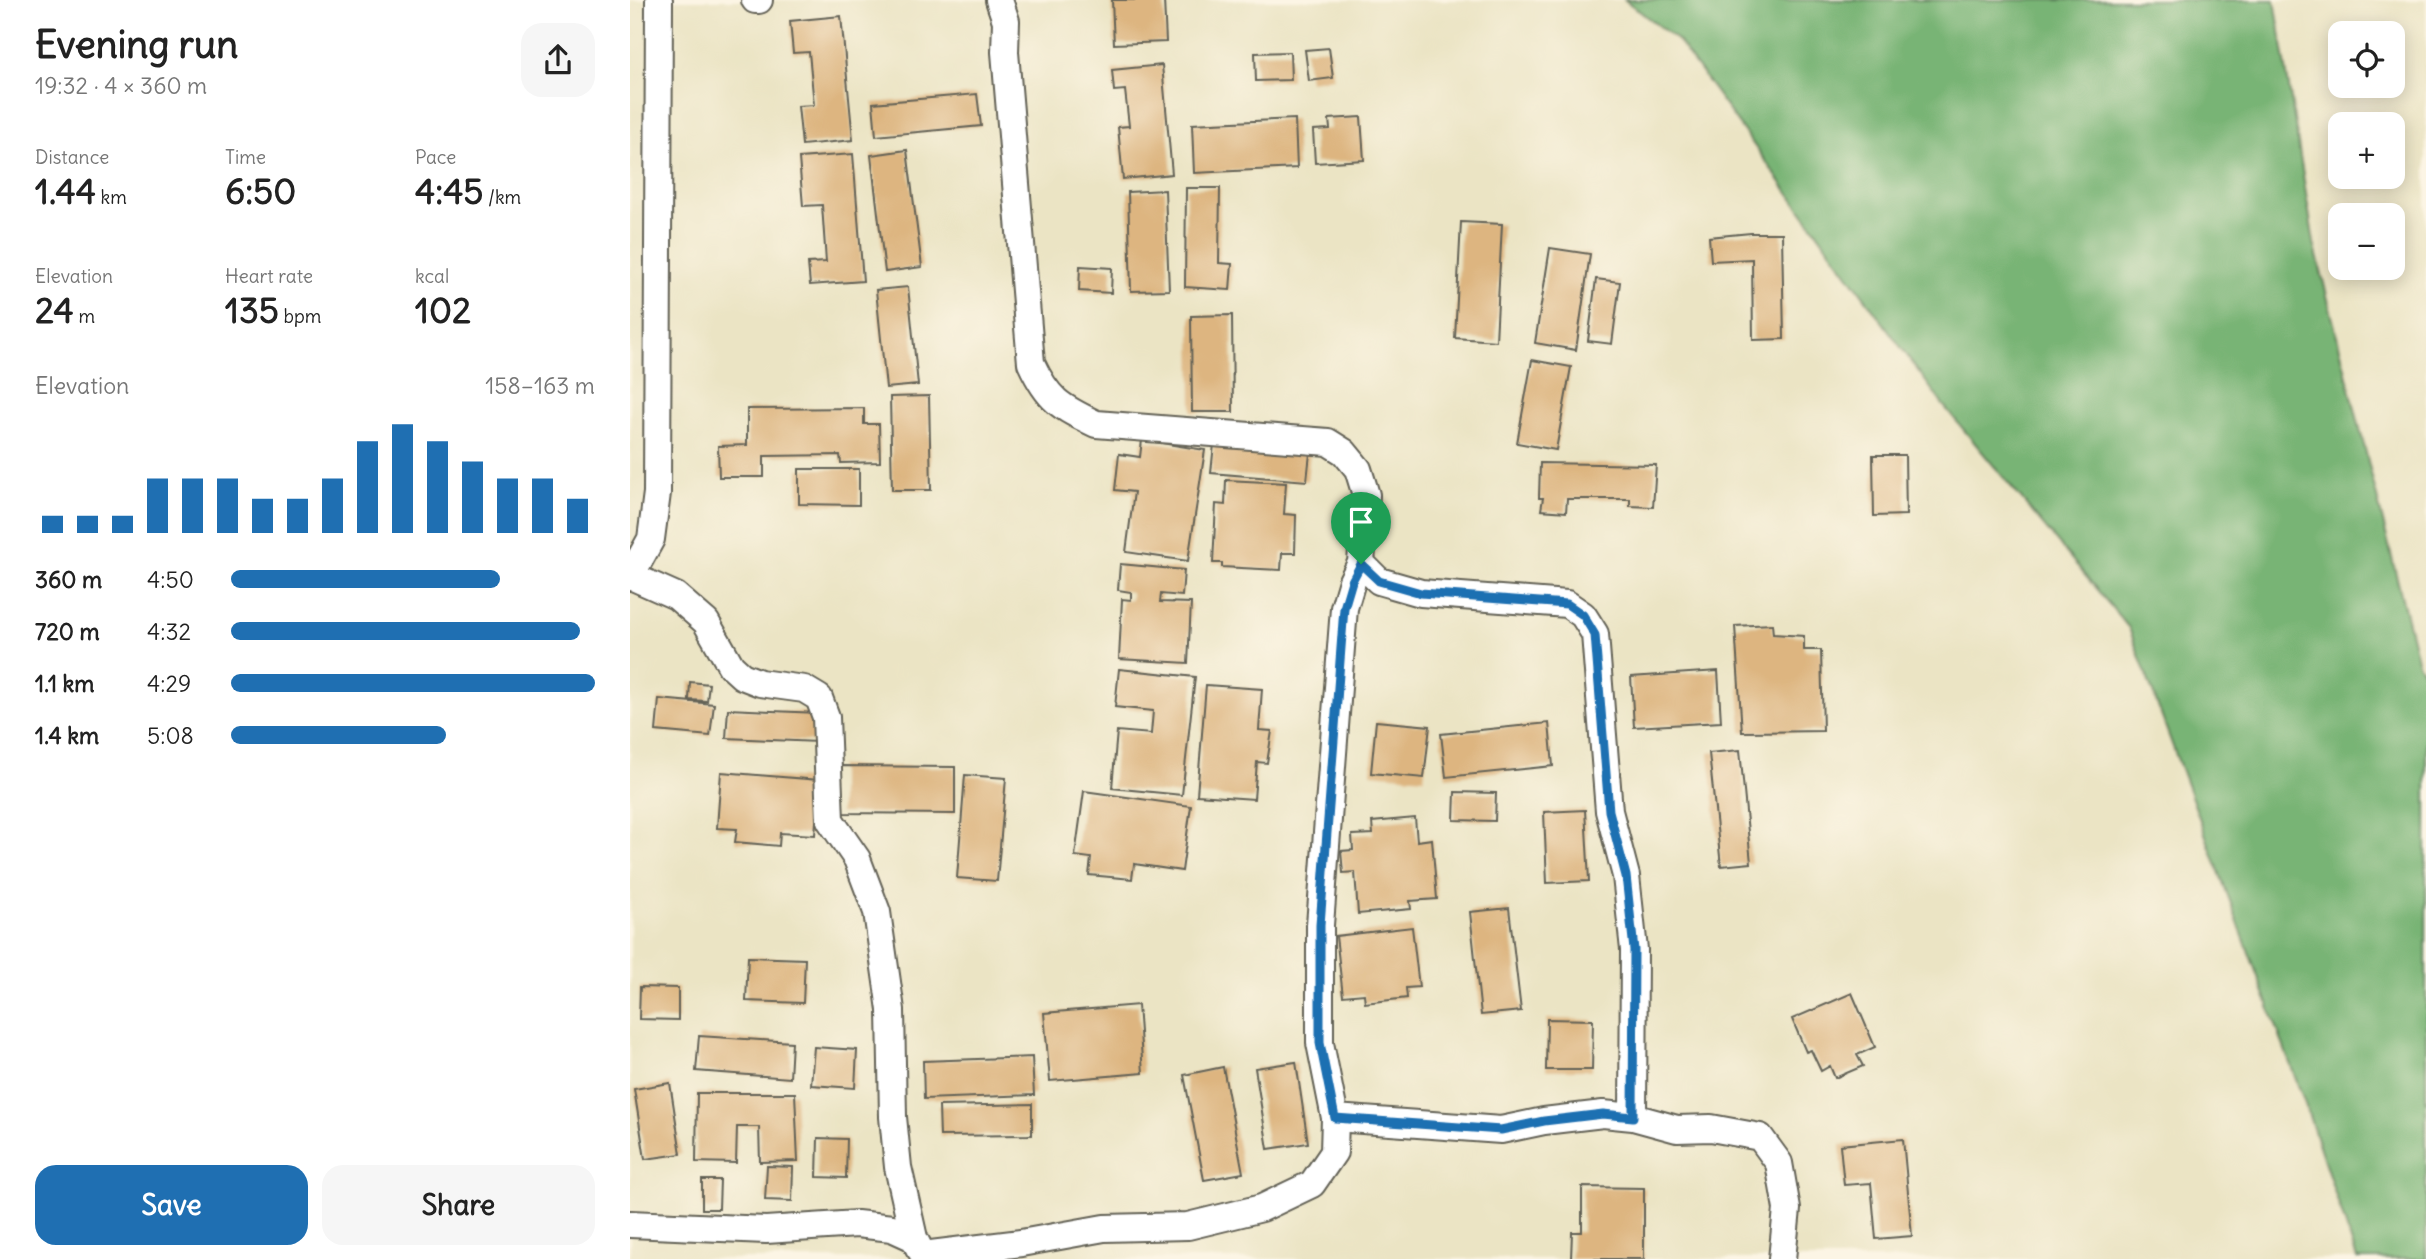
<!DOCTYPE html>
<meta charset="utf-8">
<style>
:root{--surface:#fff;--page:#f6f6f6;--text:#222;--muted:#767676;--accent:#1f6fb2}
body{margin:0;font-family:Delius,sans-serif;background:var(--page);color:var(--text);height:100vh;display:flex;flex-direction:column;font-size:26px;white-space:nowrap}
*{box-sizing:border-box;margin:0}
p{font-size:23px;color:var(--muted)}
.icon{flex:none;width:38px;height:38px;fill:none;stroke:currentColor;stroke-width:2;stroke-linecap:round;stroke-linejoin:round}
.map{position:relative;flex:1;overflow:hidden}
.panel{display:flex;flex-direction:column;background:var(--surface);width:630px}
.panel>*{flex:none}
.controls{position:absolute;left:1698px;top:21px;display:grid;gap:14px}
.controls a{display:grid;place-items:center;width:77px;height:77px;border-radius:14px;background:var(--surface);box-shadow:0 4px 18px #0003;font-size:35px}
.pin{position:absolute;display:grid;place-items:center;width:60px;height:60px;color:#fff;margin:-72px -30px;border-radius:50% 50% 50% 0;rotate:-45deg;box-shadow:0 0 7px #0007}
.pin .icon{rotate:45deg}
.round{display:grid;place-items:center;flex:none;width:74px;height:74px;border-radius:21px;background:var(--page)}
.headline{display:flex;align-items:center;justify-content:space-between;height:119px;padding:0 35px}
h1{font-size:38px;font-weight:800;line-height:52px}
.metrics{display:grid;grid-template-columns:repeat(3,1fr);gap:10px;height:119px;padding:7px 35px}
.metrics div{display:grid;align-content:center}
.metrics b{font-size:35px;font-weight:800}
.metrics small{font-size:19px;font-weight:400}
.metrics p{font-size:19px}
.chart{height:196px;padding:14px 35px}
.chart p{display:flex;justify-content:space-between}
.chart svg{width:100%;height:126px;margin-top:7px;stroke:var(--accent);stroke-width:6}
.button{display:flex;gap:14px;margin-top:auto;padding:14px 35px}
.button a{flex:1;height:80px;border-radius:21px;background:var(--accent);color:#fff;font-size:28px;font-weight:800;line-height:80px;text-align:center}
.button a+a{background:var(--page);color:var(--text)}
ul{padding:0 35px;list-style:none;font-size:23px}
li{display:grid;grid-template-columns:112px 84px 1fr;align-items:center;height:52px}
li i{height:18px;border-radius:9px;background:var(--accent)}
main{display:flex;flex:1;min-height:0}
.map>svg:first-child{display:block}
.forest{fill:#78b474;stroke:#4a6848;stroke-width:2}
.building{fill:#ddb580}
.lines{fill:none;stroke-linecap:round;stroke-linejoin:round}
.minor-casing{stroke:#646257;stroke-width:30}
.minor{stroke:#fff;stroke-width:26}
.route-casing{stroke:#fff;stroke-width:14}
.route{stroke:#1f6fb2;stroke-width:9}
</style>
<main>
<section class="panel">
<div class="headline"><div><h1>Evening run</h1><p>19:32 · 4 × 360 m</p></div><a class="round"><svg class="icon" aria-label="share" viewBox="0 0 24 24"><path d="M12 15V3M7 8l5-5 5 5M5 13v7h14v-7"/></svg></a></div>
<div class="metrics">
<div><p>Distance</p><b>1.44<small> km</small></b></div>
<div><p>Time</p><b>6:50</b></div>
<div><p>Pace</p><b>4:45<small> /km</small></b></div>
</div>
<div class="metrics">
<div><p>Elevation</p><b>24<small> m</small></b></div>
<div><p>Heart rate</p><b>135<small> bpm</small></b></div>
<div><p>kcal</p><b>102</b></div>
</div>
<div class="chart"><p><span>Elevation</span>158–163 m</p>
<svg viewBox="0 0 160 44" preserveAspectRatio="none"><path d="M5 44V38M15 44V38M25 44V38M35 44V25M45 44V25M55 44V25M65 44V32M75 44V32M85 44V25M95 44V12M105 44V6M115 44V12M125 44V19M135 44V25M145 44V25M155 44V32"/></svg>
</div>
<ul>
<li><b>360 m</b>4:50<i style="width:74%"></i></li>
<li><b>720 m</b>4:32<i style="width:96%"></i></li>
<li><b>1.1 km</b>4:29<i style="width:100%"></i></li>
<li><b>1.4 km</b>5:08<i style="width:59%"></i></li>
</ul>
<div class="button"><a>Save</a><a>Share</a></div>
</section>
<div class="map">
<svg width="1796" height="1259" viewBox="0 0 1796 1259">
<rect width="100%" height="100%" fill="#fcf5e5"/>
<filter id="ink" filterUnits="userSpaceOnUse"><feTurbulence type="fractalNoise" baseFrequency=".0143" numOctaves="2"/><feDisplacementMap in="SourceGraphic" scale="14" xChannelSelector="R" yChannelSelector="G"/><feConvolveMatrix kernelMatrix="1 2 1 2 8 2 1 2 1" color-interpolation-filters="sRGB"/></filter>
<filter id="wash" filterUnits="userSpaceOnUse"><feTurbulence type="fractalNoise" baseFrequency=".00686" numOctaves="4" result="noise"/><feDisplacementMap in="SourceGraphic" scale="28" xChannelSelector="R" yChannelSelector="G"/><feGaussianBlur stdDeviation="1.57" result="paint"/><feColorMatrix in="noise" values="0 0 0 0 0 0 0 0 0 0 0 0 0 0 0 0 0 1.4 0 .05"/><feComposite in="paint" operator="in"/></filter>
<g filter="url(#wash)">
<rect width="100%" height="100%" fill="#ebe4c4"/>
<path class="forest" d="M995,0H1645L1684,243L1788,663L1796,675V1259H1727L1675,1104L1499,628L1313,405L1048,41Z"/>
<g id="blocks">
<path class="building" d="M482,0H534L536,42L484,44Z
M211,16L223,140L172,145L168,106L184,105L179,52L163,53L160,21Z
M699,48L703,78L679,81L675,50Z
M660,52L661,80L626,81L625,53Z
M532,65L542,174L493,179L488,127L499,126L495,90L484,91L482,70Z
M347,94L351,126L246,136L243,103Z
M731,117L734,160L685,163L683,130L700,129L699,119Z
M665,119L667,168L564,173L562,124Z
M277,150L292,267L255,272L241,155Z
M223,154L233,281L180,285L178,263L196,262L192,205L173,206L169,158Z
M556,188H590L589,263L602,264L600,290L555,287Z
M535,190L539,290L501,291L498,192Z
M831,222L872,224L866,341L825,338Z
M1121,233H1152L1154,339L1123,340L1122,259L1081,261L1079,237Z
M920,248L960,254L946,350L905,343Z
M450,266L482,268L481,293L449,291Z
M966,279L990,282L982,344L958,341Z
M278,287L288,385L256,388L246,290Z
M602,315L603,412H562L561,316Z
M902,360L941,367L926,450L887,443Z
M299,396L301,490H262L260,397Z
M234,408V424H249L250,462L211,463L210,455L134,456V477H89L88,446L117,445V409Z
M512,440L575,450L558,561L496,552L504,492L485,490L489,454L510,457Z
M584,444L680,453L677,481L581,473Z
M1243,455H1275L1276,515L1244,516Z
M910,463L1026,465L1023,507L1000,506V499H937L936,512L911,510L913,498H909Z
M169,469H229V505L169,504Z
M596,480L656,483L654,514L666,515L665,553H652L651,570L592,567V563H583L586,504L595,505Z
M490,564L554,570L552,596L531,594L530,602L561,603L558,663L489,659L492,599L501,600V592L488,590Z
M1142,624L1143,634L1174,636V650H1191L1193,731L1112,732L1105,626Z
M489,669L565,677L552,795L482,788L487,731L521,734L523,711L485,707Z
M1088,671L1091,722L1004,727L1001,677Z
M60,682L79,684L77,701L59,700Z
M576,685L632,689L629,730L642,731L637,763L627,762L624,799L567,795Z
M29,699L84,704L80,736L26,731Z
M98,709L189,713L188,742L96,738Z
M746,721L800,726L794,778L741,773Z
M919,723L923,766L816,777L811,734Z
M1110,750L1121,863L1091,866L1079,753Z
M210,766L325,767V814L210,813Z
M91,772L189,780L185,835L150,833L149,846L105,842L107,829L87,828Z
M335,775L376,778L367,881L327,878Z
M454,791L561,806L552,871L504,864L502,879L459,875L461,858L445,856Z
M825,792L866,793L865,821L824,820Z
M955,810L959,881L917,883L914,812Z
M785,818L787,841L802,839L807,899L780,901L781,909L728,914L725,872L713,873L711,851L723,850L722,835L743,834L742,822Z
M879,908L891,1011L851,1015L840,912Z
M782,927L789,987L776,988L777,998L735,1003L734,994L713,996L706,936Z
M118,957L175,959L173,1003L116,1001Z
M10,987L48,988V1020L9,1019Z
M1222,993L1245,1047L1227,1055L1233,1066L1205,1078L1200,1066L1191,1071L1181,1050L1176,1052L1162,1019Z
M508,1005L513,1073L420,1081L414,1013Z
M917,1019L963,1020L962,1070H916Z
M69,1036L162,1042L160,1078L66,1071Z
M184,1047L227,1050L225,1088L181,1085Z
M402,1057L404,1095L294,1099L293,1061Z
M666,1062L678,1143L638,1149L625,1068Z
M593,1067L613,1173L574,1180L554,1075Z
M40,1083L51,1154L15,1159L4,1089Z
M67,1093H165L168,1161L130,1162L129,1127H107L106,1163L66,1162Z
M402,1104V1135L310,1136L309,1106Z
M188,1138L217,1139L216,1178L187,1177Z
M1273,1139L1282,1236L1246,1239L1241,1183L1214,1185L1210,1145Z
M137,1166L163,1167L162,1201L135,1200Z
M72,1180H90L89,1209H72Z
M952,1187L1014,1188V1259H941L942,1232H952Z"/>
</g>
</g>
<g filter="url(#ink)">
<use href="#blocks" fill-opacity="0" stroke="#646257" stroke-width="2"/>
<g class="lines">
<defs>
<path id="minor" d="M125,0H129
M731,563L749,581L791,593L937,604L953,615L965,634L979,811L996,876L1004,950L1003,1117
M1,576L46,596L76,622L101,666L112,676L130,683L174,689L189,698L196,717L200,820L227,859L247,912L261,1010L263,1117L268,1167L284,1238
M0,577L21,539L27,493L29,0
M705,1118L871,1130L914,1121L973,1114L1003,1117L1047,1129L1081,1128L1130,1137L1149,1163L1157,1209L1152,1259
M0,1224L136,1230L227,1224L262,1228L284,1238L289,1248
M293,1255L391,1243L474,1228L558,1226L632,1208L682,1184L704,1152L705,1118L690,1043V925L714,608L722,581L731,563L736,495L728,469L714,452L698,442L466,424C430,407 418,400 401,363L375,52L376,21L369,0"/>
</defs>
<use href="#minor" class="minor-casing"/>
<use href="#minor" class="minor"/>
</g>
</g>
<g class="lines" filter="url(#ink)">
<defs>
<path id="route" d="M731,564L749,581L791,593L937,604L953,615L965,635L979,811L996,876L1004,950L1003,1117L973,1114L914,1121L871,1130L705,1118L690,1043V925L714,608L722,581Z"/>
</defs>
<use href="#route" class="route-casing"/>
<use href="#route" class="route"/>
</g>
</svg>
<div class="controls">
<a><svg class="icon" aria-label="locate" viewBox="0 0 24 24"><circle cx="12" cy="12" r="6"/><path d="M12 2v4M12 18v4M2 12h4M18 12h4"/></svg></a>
<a>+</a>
<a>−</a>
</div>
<div class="pin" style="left:731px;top:564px;background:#1e9e55"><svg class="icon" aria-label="arrive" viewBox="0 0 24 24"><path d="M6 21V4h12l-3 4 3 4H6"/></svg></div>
</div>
</main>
